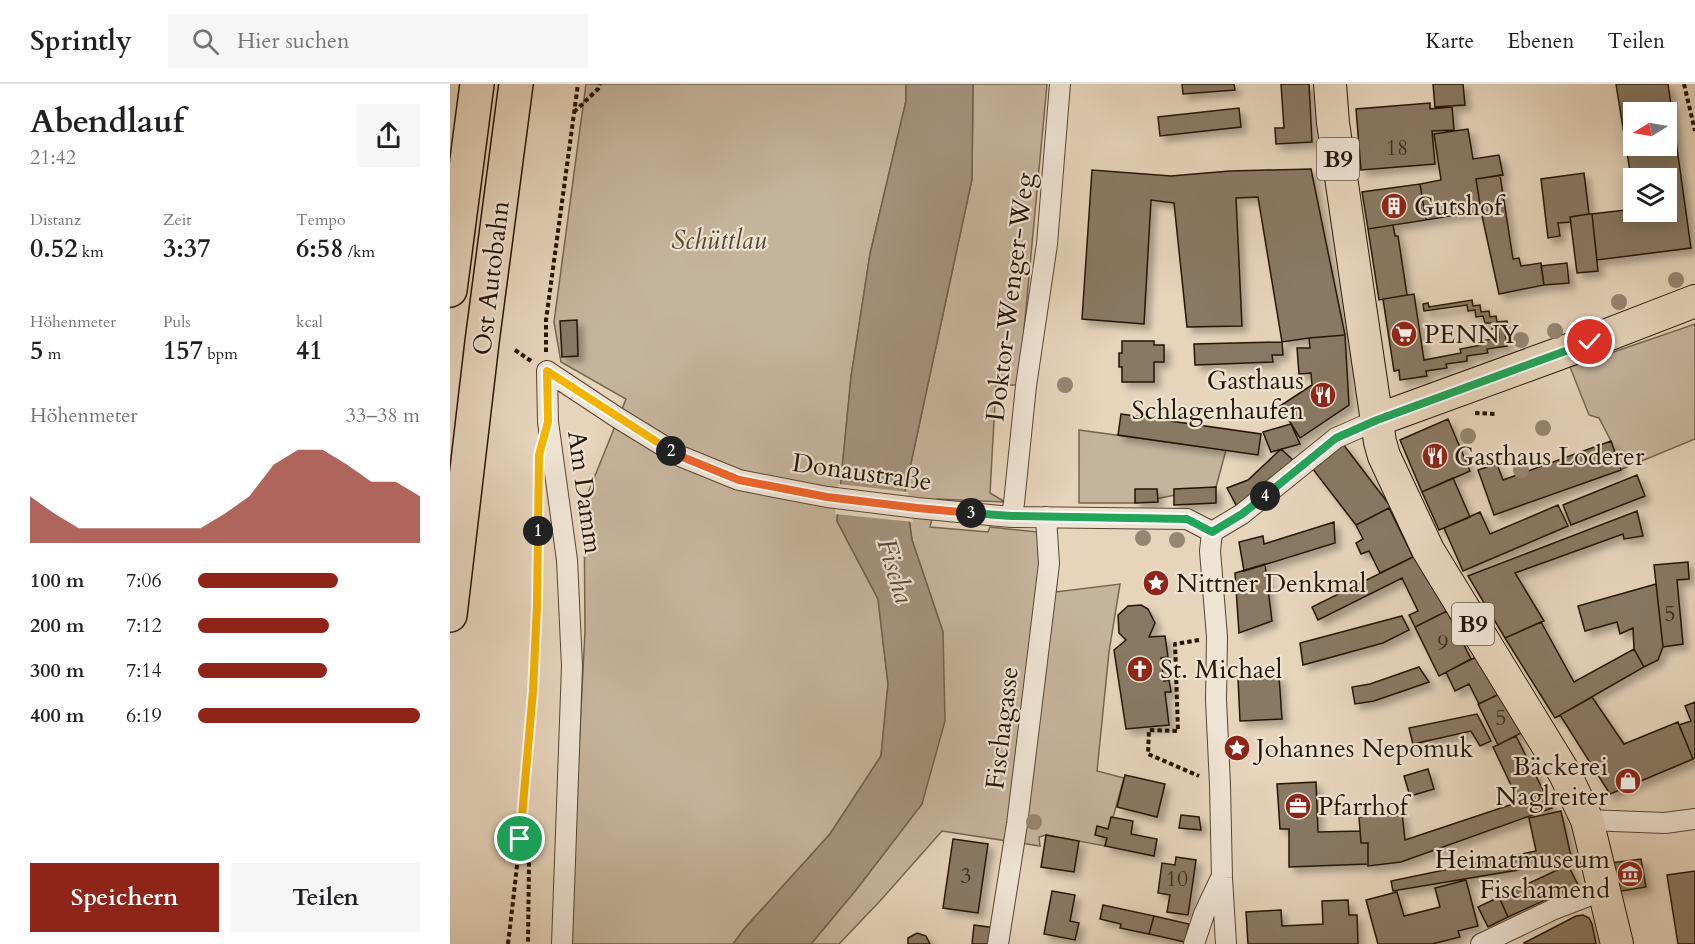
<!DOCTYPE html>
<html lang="de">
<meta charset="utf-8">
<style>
:root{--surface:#fff;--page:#f6f6f6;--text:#202124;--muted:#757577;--line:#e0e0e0;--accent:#8f2418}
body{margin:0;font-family:Cardo,serif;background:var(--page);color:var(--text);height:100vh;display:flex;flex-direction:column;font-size:22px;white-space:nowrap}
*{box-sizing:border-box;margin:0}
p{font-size:20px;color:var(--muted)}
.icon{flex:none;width:33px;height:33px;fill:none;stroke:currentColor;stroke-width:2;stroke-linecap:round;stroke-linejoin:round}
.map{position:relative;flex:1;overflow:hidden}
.side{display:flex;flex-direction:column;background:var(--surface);width:450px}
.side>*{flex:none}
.needle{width:39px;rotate:259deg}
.fabs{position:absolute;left:1173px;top:18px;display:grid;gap:12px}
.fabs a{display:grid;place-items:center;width:54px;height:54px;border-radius:0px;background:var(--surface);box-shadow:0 3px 15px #0003;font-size:30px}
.pin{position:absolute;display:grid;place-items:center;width:51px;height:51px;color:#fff;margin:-26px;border:3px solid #fff;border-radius:50%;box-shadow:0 2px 6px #0007}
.km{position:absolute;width:30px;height:30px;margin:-15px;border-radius:50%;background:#222;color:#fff;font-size:16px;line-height:30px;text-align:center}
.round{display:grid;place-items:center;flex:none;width:63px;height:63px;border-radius:0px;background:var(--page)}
.summary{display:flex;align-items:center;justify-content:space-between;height:102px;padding:0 30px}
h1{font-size:33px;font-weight:800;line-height:45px}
.figures{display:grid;grid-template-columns:repeat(3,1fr);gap:9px;height:102px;padding:6px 30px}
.figures div{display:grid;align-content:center}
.figures b{font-size:26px;font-weight:800}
.figures small{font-size:16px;font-weight:400}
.figures p{font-size:16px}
.chart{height:168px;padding:12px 30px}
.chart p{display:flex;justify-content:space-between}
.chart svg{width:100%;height:108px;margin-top:6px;fill:var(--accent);opacity:.7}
.action{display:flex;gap:12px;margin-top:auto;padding:12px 30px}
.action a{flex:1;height:69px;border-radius:0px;background:var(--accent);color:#fff;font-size:24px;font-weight:800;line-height:69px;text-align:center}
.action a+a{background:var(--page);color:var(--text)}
ul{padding:0 30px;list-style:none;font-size:20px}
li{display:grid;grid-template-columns:96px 72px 1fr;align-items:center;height:45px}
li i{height:15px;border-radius:8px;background:var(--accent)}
header{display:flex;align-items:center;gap:36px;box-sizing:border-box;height:84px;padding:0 30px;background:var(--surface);border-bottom:2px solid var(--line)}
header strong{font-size:28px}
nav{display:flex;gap:33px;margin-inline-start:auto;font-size:21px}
.search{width:420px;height:54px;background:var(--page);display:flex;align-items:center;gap:15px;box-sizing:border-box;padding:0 21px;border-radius:0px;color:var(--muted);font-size:22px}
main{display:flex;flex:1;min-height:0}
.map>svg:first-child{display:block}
.green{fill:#c5b49c;stroke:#756550;stroke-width:1.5}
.water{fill:#a4937d;stroke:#71614d;stroke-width:1.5}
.pier{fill:#e6d4bb}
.building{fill:#897963;stroke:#251604;stroke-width:1.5;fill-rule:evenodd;filter:url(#shadow)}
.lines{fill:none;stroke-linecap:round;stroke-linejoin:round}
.street-casing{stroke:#554632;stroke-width:22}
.primary-casing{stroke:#251604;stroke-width:34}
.highway-casing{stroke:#251604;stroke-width:36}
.path{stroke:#251604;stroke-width:4;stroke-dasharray:4.5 3;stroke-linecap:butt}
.street{stroke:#efe3d3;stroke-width:20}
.primary{stroke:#e6d4bb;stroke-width:32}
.highway{stroke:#e6d4bb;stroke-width:33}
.tree{fill:#968570}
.split-1-casing{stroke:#fff;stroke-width:12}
.split-2-casing{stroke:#fff;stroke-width:12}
.split-3-casing{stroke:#fff;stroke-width:12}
.split-4-casing{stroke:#fff;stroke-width:12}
.split-5-casing{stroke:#fff;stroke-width:12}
.split-1{stroke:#f5b400;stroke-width:8}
.split-2{stroke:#f5b400;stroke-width:8}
.split-3{stroke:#f0652b;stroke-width:8}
.split-4{stroke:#22a559;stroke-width:8}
.split-5{stroke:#22a559;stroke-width:8}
.labels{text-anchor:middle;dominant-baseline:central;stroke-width:4.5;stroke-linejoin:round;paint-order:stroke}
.number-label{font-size:22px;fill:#3e2f1c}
.shield{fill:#efe3d3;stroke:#625442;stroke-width:1.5}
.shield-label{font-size:24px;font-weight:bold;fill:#251604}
.poi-label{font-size:26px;fill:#251604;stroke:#efe3d3;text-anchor:start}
.park-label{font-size:26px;font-style:italic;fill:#554532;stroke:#efe3d3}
.street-label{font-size:26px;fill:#251604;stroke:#efe3d3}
.water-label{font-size:27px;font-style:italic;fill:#584834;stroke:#efe3d3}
</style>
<header>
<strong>Sprintly</strong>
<div class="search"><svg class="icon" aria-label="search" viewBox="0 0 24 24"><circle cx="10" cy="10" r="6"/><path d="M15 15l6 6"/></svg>Hier suchen</div>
<nav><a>Karte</a><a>Ebenen</a><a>Teilen</a></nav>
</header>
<main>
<section class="side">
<div class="summary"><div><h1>Abendlauf</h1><p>21:42</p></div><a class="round"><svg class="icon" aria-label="share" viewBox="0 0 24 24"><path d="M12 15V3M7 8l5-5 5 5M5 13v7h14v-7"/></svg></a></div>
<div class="figures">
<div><p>Distanz</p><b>0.52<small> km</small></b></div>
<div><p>Zeit</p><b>3:37</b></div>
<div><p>Tempo</p><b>6:58<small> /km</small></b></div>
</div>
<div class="figures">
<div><p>Höhenmeter</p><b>5<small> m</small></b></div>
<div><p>Puls</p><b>157<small> bpm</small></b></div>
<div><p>kcal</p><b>41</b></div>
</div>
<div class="chart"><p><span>Höhenmeter</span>33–38 m</p>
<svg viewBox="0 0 160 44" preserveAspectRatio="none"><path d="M0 44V25L10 32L20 38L30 38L40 38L50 38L60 38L70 38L80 32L90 25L100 12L110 6L120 6L130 12L140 19L150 19L160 25V44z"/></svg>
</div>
<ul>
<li><b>100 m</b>7:06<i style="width:63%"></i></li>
<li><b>200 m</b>7:12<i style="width:59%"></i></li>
<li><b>300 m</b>7:14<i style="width:58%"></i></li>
<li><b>400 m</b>6:19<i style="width:100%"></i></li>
</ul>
<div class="action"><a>Speichern</a><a>Teilen</a></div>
</section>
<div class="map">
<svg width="1245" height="860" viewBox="0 0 1245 860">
<defs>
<filter id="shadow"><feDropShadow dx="5.5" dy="5.5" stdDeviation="3" flood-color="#0004"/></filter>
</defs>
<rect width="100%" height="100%" fill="#e6d4bb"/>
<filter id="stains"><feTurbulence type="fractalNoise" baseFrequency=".00333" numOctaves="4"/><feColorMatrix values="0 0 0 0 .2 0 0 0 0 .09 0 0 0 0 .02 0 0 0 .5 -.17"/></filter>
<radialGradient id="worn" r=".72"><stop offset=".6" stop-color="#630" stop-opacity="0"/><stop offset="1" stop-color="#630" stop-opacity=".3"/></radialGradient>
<path class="green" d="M136,0H456V17L420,170L401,293L387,437L428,515L438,600L431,672L380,750L294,845L283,860H122V802L135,547L134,419L176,315L111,278L104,238Z
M523,0H597L572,267L567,301H546L540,409L555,418L487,415L480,443L538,448L540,443L587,448L590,464V492L607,495L606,508L670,500L659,568L647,687L674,694L655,762L596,751L589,753L590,762L492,747L430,817L389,860H361L406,806L472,720L493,548L462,456L455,407L522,95Z
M1245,240V355L1170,386L1161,357L1149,334L1139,331L1120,283Z
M629,346L776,366L766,403L685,419H629Z"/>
<path class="water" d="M456,0H523L522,95L455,407L462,456L493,548L495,637L472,720L406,806L361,860H283L294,845L380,750L431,672L438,600L428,515L387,437L401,293L420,170L456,17Z"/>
<path class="pier" d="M388,400L458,408L463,438L385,430Z"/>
<path class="building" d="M732,0H784L785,6L733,10Z
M831,0H859L862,58L826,60L825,44H834Z
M983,0H1013L1015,21L985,23Z
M1166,0H1218L1241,164L1147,176L1142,130L1184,125V128H1216V94H1184V112ZM1184,28H1216V62H1184Z
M980,19V25L1002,23L1004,46L982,47L985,80L911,86L906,25Z
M789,24L791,43L710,52L708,33Z
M1018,45L1023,75L1049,71L1053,91L1026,95L1031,127L976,136L970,100L991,96L984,50Z
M861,85L895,251L859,254L832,258L808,113L786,114L792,242L737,243L724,119L701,116L694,240L632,235L642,86L721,92L780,87Z
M1134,89L1139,130L1120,133L1121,138L1108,139L1110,152L1098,154L1091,95Z
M1050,91L1063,175L1069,174L1071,182L1091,179L1094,201L1049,210L1031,127L1026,95Z
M970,100L976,136L918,145L912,108Z
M1139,130H1142L1148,187L1127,189L1120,133Z
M943,141L945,152H948L957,211L929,216L918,145Z
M1117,179L1119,199L1094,201L1091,182Z
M964,210L974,276L1011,269L1010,265L1031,261L1030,257L1049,254L1048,244L1042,245L1041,239H1035L1033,232L1026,233L1025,226L1018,227L1017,221L974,227L973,220L978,219L979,223L1022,216L1023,222L1030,221L1031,228L1039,227L1040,233L1046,232L1047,238L1057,237L1058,241L1054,242L1057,262L1037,265L1038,269L1017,272V277L996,280L997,284L976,287L977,292L950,296L949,286L944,287L933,215Z
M127,236L128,272L112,273L110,237Z
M895,251L899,321L850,354L830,322L862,301L861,289L849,290L847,264H860L859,254Z
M672,257H704V261H714V278H704V298H672V283H669V269H672Z
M832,258L833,271H822L823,278L745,281L744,260Z
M671,330L811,350L808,371L668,351Z
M998,335L1020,387L972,408L950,356Z
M841,340L850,360L821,368L813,348Z
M1161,357L1171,386L1044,431L1028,386L1047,380L1053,396Z
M893,360L941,423L906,441L862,384Z
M831,365L844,377L807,412L786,421L777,404L798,396Z
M1187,391L1195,412L1121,441L1113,421Z
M1003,394L1020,433L989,446L972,408Z
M766,403V419L724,421V405Z
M685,405H707L708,418L685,419Z
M1108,421L1118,442L1013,487L994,444L1030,428L1040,450Z
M939,424L963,473L930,489L919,467L911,470L906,459L913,455L906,441Z
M1187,427L1193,452L1174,455L1173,450L1065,489L1094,537L1055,554L1018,492Z
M884,438L885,459L794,487L789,458L813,452L814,460Z
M969,470L997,527L965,543L959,531L968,527L952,494L868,536L862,523Z
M1238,478L1239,495L1227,496L1233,560L1213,563L1204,481Z
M815,480L822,537L789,549L785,489Z
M1206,500L1213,563L1208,576L1194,583L1184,565L1183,544L1170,550L1167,538L1135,547L1128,522Z
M691,521L698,525L705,539L699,553L715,552L718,573L711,574L714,597L719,596L721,608H715L719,641L676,645L664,566L676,556L669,549L668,531L678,522Z
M997,527L1021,575L989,592L965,543Z
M952,532L959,546L933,559L853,581L850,559Z
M1091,538L1124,598L1184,565L1194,583L1105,634L1055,554Z
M1032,570L1051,609L1029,620L1019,600L1005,607L996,588Z
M969,583L979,598L924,617L905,620L902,603L920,600Z
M829,592L832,635L790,637L788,594Z
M1054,608L1073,648L1048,661L1028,620Z
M1142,613L1174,660L1228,638L1243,675L1160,710L1110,631Z
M1245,618V673L1243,675L1229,641L1241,637L1235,622Z
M1027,630L1041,657L1030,662L1021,647L963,660L959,644Z
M1066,652L1102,724L951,778L918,782V759H911L909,733L952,728L955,756L1069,718L1043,663Z
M978,685L984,705L960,712L954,692Z
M675,691L715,700L707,733L667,723Z
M866,698L868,748L910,747L911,759H918V780L839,783V745H830L827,700Z
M1111,727L1122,777L943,807L941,797L1086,767L1079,734Z
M731,731L749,733L751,746L729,744Z
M661,733L683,737L681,750L707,755L704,772L655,762L657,754L645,751L647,742L658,745Z
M596,751L629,757L624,788L591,783Z
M503,755L538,760L528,829L493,824Z
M726,773L746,776L738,831L717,828L720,811L708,809L712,779L725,781Z
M1191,775L1196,803L1166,808L1161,779Z
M1118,781L1128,801L1058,833L1049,813Z
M1245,787V860H1228L1217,791Z
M1016,796L1028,842L1008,847L1010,853L982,860H928L916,816L947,808L954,832L990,823L985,804Z
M602,807L625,811L620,837L629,839L625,856L594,850Z
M1049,813L1058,833L1038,843L1028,823Z
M898,816L899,831H907L908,860H798L796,828L831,826L832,842L873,840L872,817Z
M653,821L704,832L699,850L670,844L671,840L650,835Z
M1133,831L1139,834L1142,840L1146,860H1075L1074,859L1126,832Z
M704,832L739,840L735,858L699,850Z
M524,841L546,844L544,860H522Z
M467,849L476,852L480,860H458V854Z"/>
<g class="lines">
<defs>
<path id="street" d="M97,287L168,334L230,372L289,396L377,413L467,424L561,433L737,435L762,448
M97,287L98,338L117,476L122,582L112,860
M561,433L564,419L576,302L597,160L610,0
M762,448L760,467L767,553L766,616L770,701L772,794L776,860
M762,448L792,430L886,354L927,336
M1137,736L1215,739L1245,735
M548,860L567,740L599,480L596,433
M744,860L754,830L770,796
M1031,860L1102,826L1154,806"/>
<path id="primary" d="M880,0L883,39L930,358L934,372L978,466L1115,690L1137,736L1167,860
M927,336L1108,270L1245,217"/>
<path id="highway" d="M0,206L27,0
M0,531L32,258L66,0"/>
</defs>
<use href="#street" class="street-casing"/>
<use href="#primary" class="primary-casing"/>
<use href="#highway" class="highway-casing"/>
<path class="path" d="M1234,0L1245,47
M124,28L148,5L150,0
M65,266L81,277
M96,268V236L128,0
M1025,329L1047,330
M749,556L725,560L728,647L699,646L698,670L749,692
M71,757L79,780L78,860
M58,860C68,776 77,693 83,609C88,548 88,486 88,425"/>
<use href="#street" class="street"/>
<use href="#primary" class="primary"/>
<use href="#highway" class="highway"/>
</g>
<g class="tree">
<circle cx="1226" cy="196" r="8"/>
<circle cx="1169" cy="218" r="8"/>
<circle cx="1105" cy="247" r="8"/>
<circle cx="1071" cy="256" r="8"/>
<circle cx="615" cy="301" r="8"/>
<circle cx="1093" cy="344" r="8"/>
<circle cx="1018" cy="352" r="8"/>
<circle cx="1071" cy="386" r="8"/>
<circle cx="693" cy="454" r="8"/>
<circle cx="727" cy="456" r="8"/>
<circle cx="584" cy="738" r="8"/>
</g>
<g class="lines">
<defs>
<path id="split-1" d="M70,755L83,607L87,522L88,447"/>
<path id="split-2" d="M88,447L89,371L98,338L97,287L221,367"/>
<path id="split-3" d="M221,367L230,372L289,396L377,413L467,424L521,429"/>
<path id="split-4" d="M521,429L561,432L737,435L762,448L792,430L815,412"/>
<path id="split-5" d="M815,412L886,354L927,336L1140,258"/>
</defs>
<use href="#split-1" class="split-1-casing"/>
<use href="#split-2" class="split-2-casing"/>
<use href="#split-3" class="split-3-casing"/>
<use href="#split-4" class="split-4-casing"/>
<use href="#split-5" class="split-5-casing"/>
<use href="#split-1" class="split-1"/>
<use href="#split-2" class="split-2"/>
<use href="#split-3" class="split-3"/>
<use href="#split-4" class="split-4"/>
<use href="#split-5" class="split-5"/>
</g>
<defs>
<symbol id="building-disc" viewBox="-11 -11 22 22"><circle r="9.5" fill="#8f2418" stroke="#efe3d3"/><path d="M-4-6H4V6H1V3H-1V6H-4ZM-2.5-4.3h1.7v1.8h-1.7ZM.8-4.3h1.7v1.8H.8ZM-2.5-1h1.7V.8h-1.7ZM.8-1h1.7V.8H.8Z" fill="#fff"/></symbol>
<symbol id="supermarket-disc" viewBox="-11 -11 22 22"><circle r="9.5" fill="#8f2418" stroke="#efe3d3"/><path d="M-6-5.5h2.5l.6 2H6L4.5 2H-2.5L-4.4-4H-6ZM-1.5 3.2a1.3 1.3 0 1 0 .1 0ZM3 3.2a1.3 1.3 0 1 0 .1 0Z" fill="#fff"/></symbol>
<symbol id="restaurant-disc" viewBox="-11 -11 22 22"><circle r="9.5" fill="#8f2418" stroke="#efe3d3"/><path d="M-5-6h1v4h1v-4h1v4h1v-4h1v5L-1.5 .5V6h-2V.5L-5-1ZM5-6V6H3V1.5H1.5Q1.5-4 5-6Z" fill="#fff"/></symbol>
<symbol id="sight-disc" viewBox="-11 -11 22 22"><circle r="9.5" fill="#8f2418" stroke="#efe3d3"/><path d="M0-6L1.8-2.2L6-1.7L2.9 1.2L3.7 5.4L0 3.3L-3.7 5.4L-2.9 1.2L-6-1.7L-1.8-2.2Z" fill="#fff"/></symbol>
<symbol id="church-disc" viewBox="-11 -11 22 22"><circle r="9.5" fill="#8f2418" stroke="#efe3d3"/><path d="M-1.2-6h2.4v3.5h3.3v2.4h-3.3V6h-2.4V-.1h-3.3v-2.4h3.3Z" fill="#fff"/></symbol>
<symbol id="shop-disc" viewBox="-11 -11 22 22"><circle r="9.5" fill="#8f2418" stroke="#efe3d3"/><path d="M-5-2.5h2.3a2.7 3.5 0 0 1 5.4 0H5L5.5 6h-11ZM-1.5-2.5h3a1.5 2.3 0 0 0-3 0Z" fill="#fff"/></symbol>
<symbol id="office-disc" viewBox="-11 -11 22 22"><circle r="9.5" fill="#8f2418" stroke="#efe3d3"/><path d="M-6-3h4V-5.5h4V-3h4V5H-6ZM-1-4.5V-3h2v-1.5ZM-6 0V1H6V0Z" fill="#fff"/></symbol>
<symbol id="museum-disc" viewBox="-11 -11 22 22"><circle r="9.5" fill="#8f2418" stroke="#efe3d3"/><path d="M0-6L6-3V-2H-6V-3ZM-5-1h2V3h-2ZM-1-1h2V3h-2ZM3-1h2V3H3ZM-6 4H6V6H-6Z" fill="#fff"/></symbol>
</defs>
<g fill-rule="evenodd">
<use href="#building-disc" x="929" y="107" width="30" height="30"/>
<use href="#supermarket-disc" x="939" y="235" width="30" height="30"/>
<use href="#restaurant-disc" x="858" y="296" width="30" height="30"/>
<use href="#restaurant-disc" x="970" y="357" width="30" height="30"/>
<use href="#sight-disc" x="691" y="484" width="30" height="30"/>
<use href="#church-disc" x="675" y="570" width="30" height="30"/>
<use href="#sight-disc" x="772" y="649" width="30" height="30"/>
<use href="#shop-disc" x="1163" y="682" width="30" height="30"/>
<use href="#office-disc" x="833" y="707" width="30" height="30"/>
<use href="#museum-disc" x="1165" y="775" width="30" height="30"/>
</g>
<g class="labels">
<g class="number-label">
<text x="947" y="64">18</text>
<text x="1220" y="530">5</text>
<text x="993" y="559">9</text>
<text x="1051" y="634">5</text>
<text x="516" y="792">3</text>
<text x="727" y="795">10</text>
</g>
<g class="shield">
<rect x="867" y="54" width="42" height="42" rx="4.5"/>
<rect x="1002" y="519" width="42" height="42" rx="4.5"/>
</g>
<g class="shield-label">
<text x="888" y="75">B9</text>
<text x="1023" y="540">B9</text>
</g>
<g class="poi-label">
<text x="964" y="122">Gutshof</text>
<text x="974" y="250">PENNY</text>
<text x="854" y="296" text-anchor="end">Gasthaus<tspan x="854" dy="30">Schlagenhaufen</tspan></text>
<text x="1004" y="372">Gasthaus Loderer</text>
<text x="726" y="499">Nittner Denkmal</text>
<text x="710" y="585">St. Michael</text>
<text x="806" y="664">Johannes Nepomuk</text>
<text x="1158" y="682" text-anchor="end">Bäckerei<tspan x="1158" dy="30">Naglreiter</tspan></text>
<text x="868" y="722">Pfarrhof</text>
<text x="1160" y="775" text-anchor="end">Heimatmuseum<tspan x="1160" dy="30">Fischamend</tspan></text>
</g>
<g class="park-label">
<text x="269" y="156">Schüttlau</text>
</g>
<g class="street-label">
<text transform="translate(41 194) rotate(-83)">Ost Autobahn</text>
<text transform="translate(560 213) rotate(-83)">Doktor-Wenger-Weg</text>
<text transform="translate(412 388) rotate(8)">Donaustraße</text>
<text transform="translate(135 408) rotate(82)">Am Damm</text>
<text transform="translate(552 644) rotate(-83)">Fischagasse</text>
</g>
<g class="water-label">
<text transform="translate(445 487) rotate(73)">Fischa</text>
</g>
</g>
<rect width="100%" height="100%" filter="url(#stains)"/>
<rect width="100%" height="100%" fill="url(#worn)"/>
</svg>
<div class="fabs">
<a><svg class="needle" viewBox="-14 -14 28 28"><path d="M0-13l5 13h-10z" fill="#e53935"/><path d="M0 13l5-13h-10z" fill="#757577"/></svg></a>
<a><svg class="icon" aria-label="layers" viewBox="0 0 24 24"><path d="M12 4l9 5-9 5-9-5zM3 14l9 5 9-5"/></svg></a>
</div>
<div class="pin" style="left:70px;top:755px;background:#1e9e55"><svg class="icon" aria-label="arrive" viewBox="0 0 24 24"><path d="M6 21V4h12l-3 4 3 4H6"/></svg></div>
<div class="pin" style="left:1140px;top:258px;background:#d93025"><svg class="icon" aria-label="check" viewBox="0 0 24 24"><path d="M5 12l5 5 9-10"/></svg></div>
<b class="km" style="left:88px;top:447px">1</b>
<b class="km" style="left:221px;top:367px">2</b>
<b class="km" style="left:521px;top:429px">3</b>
<b class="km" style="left:815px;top:412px">4</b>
</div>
</main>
